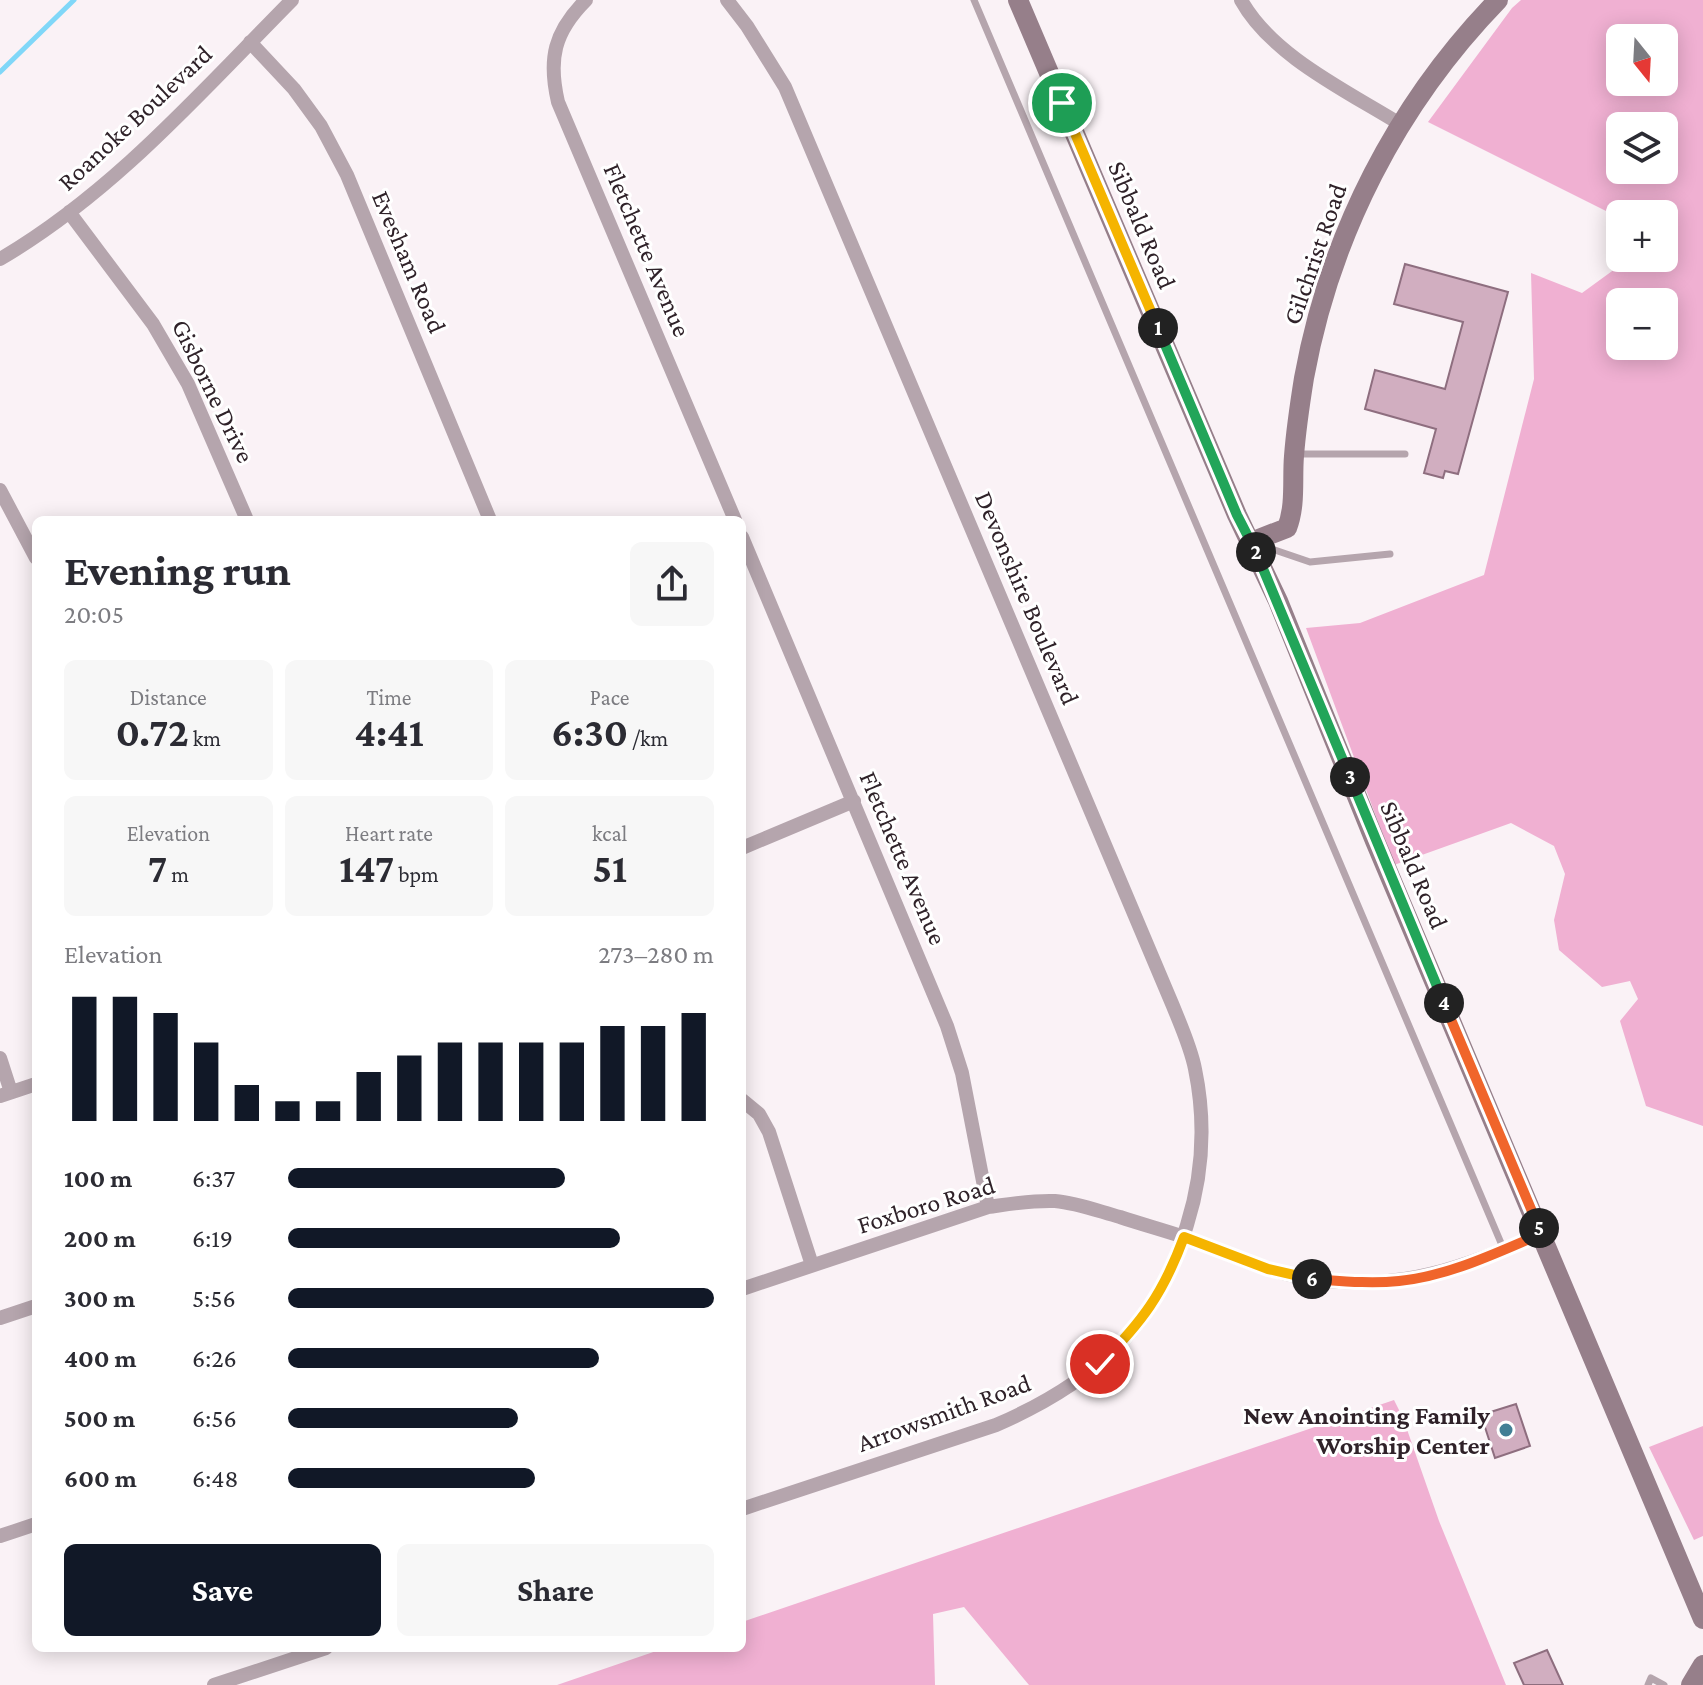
<!DOCTYPE html>
<meta charset="utf-8">
<style>
:root{--surface:#fff;--page:#f7f7f7;--text:#2b2b33;--muted:#7c7c81;--accent:#111827}
body{margin:0;font-family:"Crimson Pro",serif;background:var(--page);color:var(--text);height:100vh;display:flex;flex-direction:column;font-size:30px;white-space:nowrap}
*{box-sizing:border-box;margin:0}
p{font-size:26px;color:var(--muted)}
.icon{flex:none;width:44px;height:44px;fill:none;stroke:currentColor;stroke-width:2;stroke-linecap:round;stroke-linejoin:round}
.map{position:relative;flex:1;overflow:hidden}
.side{position:absolute;left:32px;top:516px;width:714px;height:1136px;display:flex;flex-direction:column;background:var(--surface);border-radius:12px;box-shadow:0 4px 20px #0003}
.side>*{flex:none}
.needle{width:52px;rotate:162deg}
.tools{position:absolute;left:1606px;top:24px;display:grid;gap:16px}
.tools a{display:grid;place-items:center;width:72px;height:72px;border-radius:12px;background:var(--surface);box-shadow:0 4px 20px #0003;font-size:40px}
.pin{position:absolute;display:grid;place-items:center;width:68px;height:68px;color:#fff;margin:-34px;border:4px solid #fff;border-radius:50%;box-shadow:0 2px 8px #0007}
.km{position:absolute;width:40px;height:40px;margin:-20px;border-radius:50%;background:#222;color:#fff;font-size:22px;line-height:40px;text-align:center}
.round{display:grid;place-items:center;flex:none;width:84px;height:84px;border-radius:12px;background:var(--page)}
.overview{display:flex;align-items:center;justify-content:space-between;height:136px;padding:0 32px}
h1{font-size:44px;font-weight:700;line-height:60px}
.figures{display:grid;grid-template-columns:repeat(3,1fr);gap:12px;height:136px;padding:8px 32px}
.figures div{display:grid;align-content:center;border-radius:12px;background:var(--page);text-align:center}
.figures b{font-size:40px;font-weight:700}
.figures small{font-size:22px;font-weight:400}
.figures p{font-size:22px}
.chart{height:224px;padding:16px 32px}
.chart p{display:flex;justify-content:space-between}
.chart svg{width:100%;height:144px;margin-top:8px;stroke:var(--accent);stroke-width:6}
.action{display:flex;gap:16px;margin-top:auto;padding:16px 32px}
.action a{flex:1;height:92px;border-radius:12px;background:var(--accent);color:#fff;font-size:32px;font-weight:700;line-height:92px;text-align:center}
.action a+a{background:var(--page);color:var(--text)}
ul{padding:0 32px;list-style:none;font-size:26px}
li{display:grid;grid-template-columns:128px 96px 1fr;align-items:center;height:60px}
li i{height:20px;border-radius:10px;background:var(--accent)}
.map>svg:first-child{display:block}
.green{fill:#f0b0d2;fill-rule:evenodd}
.lines{fill:none;stroke-linecap:round;stroke-linejoin:round}
.stream{stroke:#80d7f8;stroke-width:5}
.building{fill:#d1aec0;stroke:#8e6e7f;stroke-width:2}
.lane{stroke:#b5a5ad;stroke-width:7}
.street{stroke:#b5a5ad;stroke-width:14}
.secondary{stroke:#967f8a;stroke-width:20}
.split-1-casing{stroke:#fff;stroke-width:16}
.split-2-casing{stroke:#fff;stroke-width:16}
.split-3-casing{stroke:#fff;stroke-width:16}
.split-4-casing{stroke:#fff;stroke-width:16}
.split-5-casing{stroke:#fff;stroke-width:16}
.split-6-casing{stroke:#fff;stroke-width:16}
.split-7-casing{stroke:#fff;stroke-width:16}
.split-1{stroke:#f5b400;stroke-width:10}
.split-2{stroke:#22a559;stroke-width:10}
.split-3{stroke:#22a559;stroke-width:10}
.split-4{stroke:#22a559;stroke-width:10}
.split-5{stroke:#f0652b;stroke-width:10}
.split-6{stroke:#f0652b;stroke-width:10}
.split-7{stroke:#f5b400;stroke-width:10}
.poi-dot{fill:#427f95;stroke:#fff;stroke-width:3}
.labels{text-anchor:middle;dominant-baseline:central;stroke-width:6;stroke-linejoin:round;paint-order:stroke}
.street-label{font-size:26px;fill:#2f2229;stroke:#fff}
.poi-label{font-size:26px;font-weight:bold;fill:#2f2229;stroke:#fff;text-anchor:end}
</style>
<div class="map">
<svg width="1703" height="1685" viewBox="0 0 1703 1685">
<rect width="100%" height="100%" fill="#faf2f6"/>
<path class="green" d="M1521,0H1703V1126L1646,1106L1620,1021L1638,999L1630,981L1602,987L1559,950L1554,920L1565,874L1554,846L1511,823L1394,865L1306,628L1360,623L1484,575L1534,379L1531,273L1582,293L1630,258H1664V214H1620V218L1428,122L1512,8ZM1620,38H1664V82H1620ZM1620,126H1664V170H1620ZM1620,302H1664V346H1620Z
M1394,1400L1403,1418L1439,1521L1506,1685H1029L964,1607L933,1614L935,1685H557L665,1648H742V1622Z
M1703,1426V1536L1694,1540L1649,1447Z"/>
<g class="lines">
<path class="stream" d="M0,72L74,0"/>
</g>
<path class="building" d="M1405,264L1508,292L1458,474L1445,471L1443,478L1424,473L1436,429L1365,409L1375,370L1445,389L1463,322L1394,304Z
M1516,1404L1530,1446L1495,1458L1481,1415Z
M1547,1650L1563,1685H1524L1514,1663Z"/>
<g class="lines">
<path class="lane" d="M974,0L1504,1250
M1296,454H1405
M1257,544L1310,562L1390,554
M1648,1685L1651,1678L1664,1685"/>
<path class="street" d="M586,0C554,32 548,59 558,102L735,520
M727,0L747,26L785,87L1173,1006C1181,1026 1191,1048 1195,1069C1206,1122 1203,1174 1187,1225C1156,1328 1093,1383 996,1425L742,1509
M1241,0C1272,56 1347,91 1400,124
M250,42L294,89L321,126L347,175L490,520
M69,212L153,324L188,384L247,520
M0,259C113,193 201,92 292,0
M0,490L36,558
M742,537L947,1026L962,1073L988,1207
M742,848L854,801
M0,1058L11,1092
M0,1096L36,1084
M742,1100L759,1114L769,1132L812,1265
M742,1289L988,1207C1010,1204 1032,1200 1055,1201C1077,1203 1098,1211 1120,1217C1141,1224 1163,1230 1184,1237C1226,1252 1267,1273 1311,1279C1402,1292 1460,1268 1541,1234
M0,1318L36,1306
M0,1536L36,1524
M214,1685L326,1648"/>
<path class="secondary" d="M1018,0L1237,515L1278,601L1375,841L1703,1619
M1251,542L1287,528C1296,505 1292,479 1294,456C1296,430 1300,403 1304,378C1330,235 1397,104 1498,0
M1691,1685L1703,1665"/>
</g>
<g class="lines">
<defs>
<path id="split-1" d="M1062,103L1158,328"/>
<path id="split-2" d="M1158,328L1237,515L1256,552"/>
<path id="split-3" d="M1256,552L1350,777"/>
<path id="split-4" d="M1350,777L1444,1003"/>
<path id="split-5" d="M1444,1003L1539,1228"/>
<path id="split-6" d="M1312,1279C1341,1281 1370,1284 1399,1281C1449,1276 1496,1253 1541,1234L1539,1228"/>
<path id="split-7" d="M1100,1364C1142,1322 1163,1294 1184,1237L1268,1269L1312,1279"/>
</defs>
<use href="#split-1" class="split-1-casing"/>
<use href="#split-2" class="split-2-casing"/>
<use href="#split-3" class="split-3-casing"/>
<use href="#split-4" class="split-4-casing"/>
<use href="#split-5" class="split-5-casing"/>
<use href="#split-6" class="split-6-casing"/>
<use href="#split-7" class="split-7-casing"/>
<use href="#split-1" class="split-1"/>
<use href="#split-2" class="split-2"/>
<use href="#split-3" class="split-3"/>
<use href="#split-4" class="split-4"/>
<use href="#split-5" class="split-5"/>
<use href="#split-6" class="split-6"/>
<use href="#split-7" class="split-7"/>
</g>
<circle class="poi-dot" cx="1506" cy="1430" r="8"/>
<g class="labels">
<g class="street-label">
<text transform="translate(135 118) rotate(-43)">Roanoke Boulevard</text>
<text transform="translate(1142 225) rotate(67)">Sibbald Road</text>
<text transform="translate(647 250) rotate(67)">Fletchette Avenue</text>
<text transform="translate(1315 254) rotate(-71)">Gilchrist Road</text>
<text transform="translate(409 262) rotate(67)">Evesham Road</text>
<text transform="translate(213 391) rotate(64)">Gisborne Drive</text>
<text transform="translate(1027 598) rotate(67)">Devonshire Boulevard</text>
<text transform="translate(903 858) rotate(67)">Fletchette Avenue</text>
<text transform="translate(1414 865) rotate(67)">Sibbald Road</text>
<text transform="translate(926 1205) rotate(-17)">Foxboro Road</text>
<text transform="translate(944 1413) rotate(-20)">Arrowsmith Road</text>
</g>
<g class="poi-label">
<text x="1490" y="1415">New Anointing Family<tspan x="1490" dy="30">Worship Center</tspan></text>
</g>
</g>
</svg>
<div class="tools">
<a><svg class="needle" viewBox="-14 -14 28 28"><path d="M0-13l5 13h-10z" fill="#e53935"/><path d="M0 13l5-13h-10z" fill="#7c7c81"/></svg></a>
<a><svg class="icon" aria-label="layers" viewBox="0 0 24 24"><path d="M12 4l9 5-9 5-9-5zM3 14l9 5 9-5"/></svg></a>
<a>+</a>
<a>−</a>
</div>
<div class="pin" style="left:1062px;top:103px;background:#1e9e55"><svg class="icon" aria-label="arrive" viewBox="0 0 24 24"><path d="M6 21V4h12l-3 4 3 4H6"/></svg></div>
<div class="pin" style="left:1100px;top:1364px;background:#d93025"><svg class="icon" aria-label="check" viewBox="0 0 24 24"><path d="M5 12l5 5 9-10"/></svg></div>
<b class="km" style="left:1158px;top:328px">1</b>
<b class="km" style="left:1256px;top:552px">2</b>
<b class="km" style="left:1350px;top:777px">3</b>
<b class="km" style="left:1444px;top:1003px">4</b>
<b class="km" style="left:1539px;top:1228px">5</b>
<b class="km" style="left:1312px;top:1279px">6</b>
<section class="side">
<div class="overview"><div><h1>Evening run</h1><p>20:05</p></div><a class="round"><svg class="icon" aria-label="share" viewBox="0 0 24 24"><path d="M12 15V3M7 8l5-5 5 5M5 13v7h14v-7"/></svg></a></div>
<div class="figures">
<div><p>Distance</p><b>0.72<small> km</small></b></div>
<div><p>Time</p><b>4:41</b></div>
<div><p>Pace</p><b>6:30<small> /km</small></b></div>
</div>
<div class="figures">
<div><p>Elevation</p><b>7<small> m</small></b></div>
<div><p>Heart rate</p><b>147<small> bpm</small></b></div>
<div><p>kcal</p><b>51</b></div>
</div>
<div class="chart"><p><span>Elevation</span>273–280 m</p>
<svg viewBox="0 0 160 44" preserveAspectRatio="none"><path d="M5 44V6M15 44V6M25 44V11M35 44V20M45 44V33M55 44V38M65 44V38M75 44V29M85 44V24M95 44V20M105 44V20M115 44V20M125 44V20M135 44V15M145 44V15M155 44V11"/></svg>
</div>
<ul>
<li><b>100 m</b>6:37<i style="width:65%"></i></li>
<li><b>200 m</b>6:19<i style="width:78%"></i></li>
<li><b>300 m</b>5:56<i style="width:100%"></i></li>
<li><b>400 m</b>6:26<i style="width:73%"></i></li>
<li><b>500 m</b>6:56<i style="width:54%"></i></li>
<li><b>600 m</b>6:48<i style="width:58%"></i></li>
</ul>
<div class="action"><a>Save</a><a>Share</a></div>
</section>
</div>
